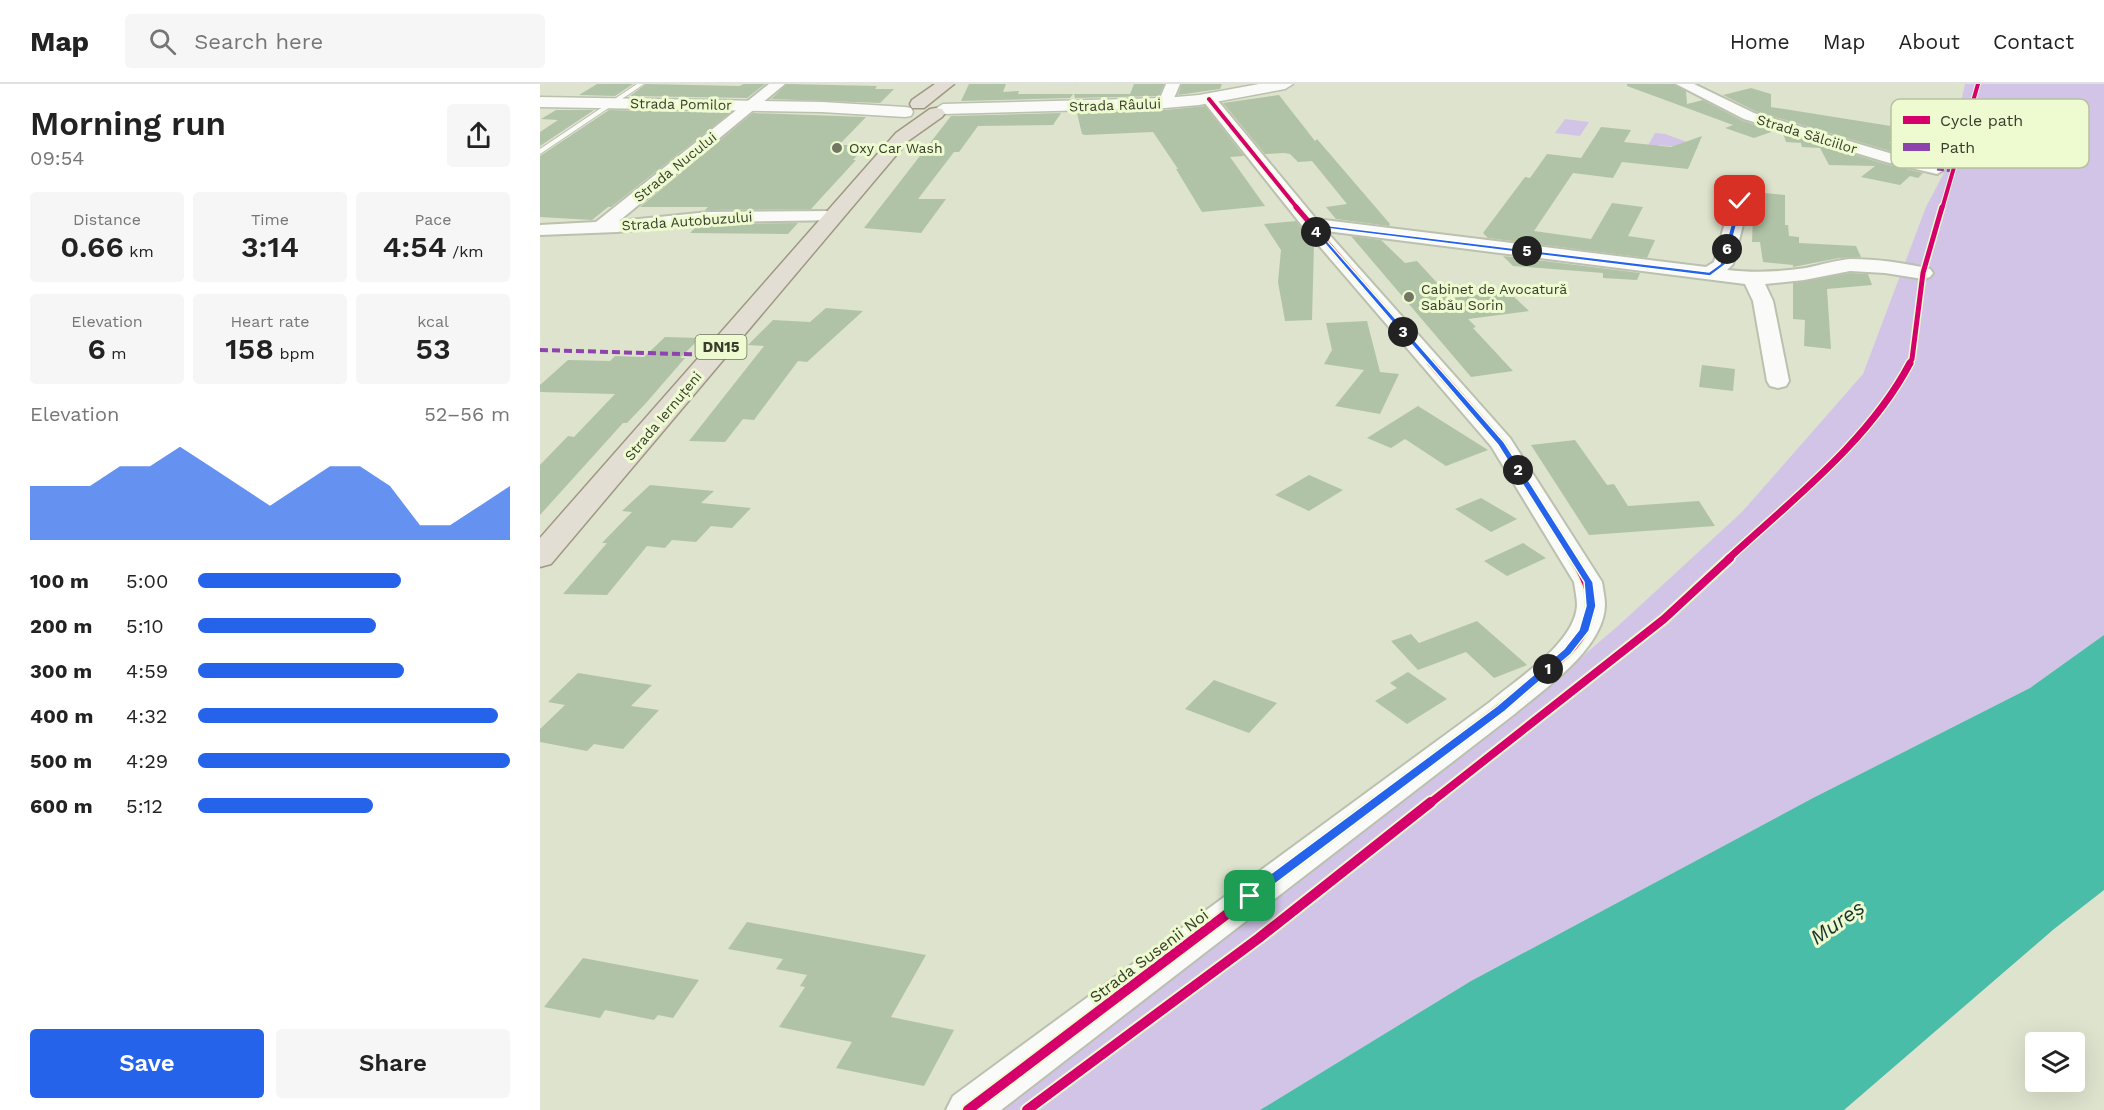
<!DOCTYPE html>
<meta charset="utf-8">
<style>
:root{--surface:#fff;--page:#f6f6f6;--text:#222;--muted:#767676;--line:#e0e0e0;--accent:#2563eb}
body{margin:0;font-family:"Work Sans",sans-serif;background:var(--page);color:var(--text);height:100vh;display:flex;flex-direction:column;font-size:22px;white-space:nowrap}
*{box-sizing:border-box;margin:0}
p{font-size:20px;color:var(--muted)}
.icon{flex:none;width:33px;height:33px;fill:none;stroke:currentColor;stroke-width:2;stroke-linecap:round;stroke-linejoin:round}
.map{position:relative;flex:1;overflow:hidden}
.details{display:flex;flex-direction:column;background:var(--surface);width:540px}
.details>*{flex:none}
.controls{position:absolute;left:1485px;top:948px;display:grid;gap:12px}
.controls a{display:grid;place-items:center;width:60px;height:60px;border-radius:6px;background:var(--surface);box-shadow:0 6px 24px #0002;font-size:30px}
.pin{position:absolute;display:grid;place-items:center;width:51px;height:51px;color:#fff;margin:-26px;border-radius:12px;box-shadow:0 3px 9px #0006}
.km{position:absolute;width:30px;height:30px;margin:-15px;border-radius:50%;background:#222;color:#fff;font-size:16px;line-height:30px;text-align:center}
.round{display:grid;place-items:center;flex:none;width:63px;height:63px;border-radius:6px;background:var(--page)}
.overview{display:flex;align-items:center;justify-content:space-between;height:102px;padding:0 30px}
h1{font-size:33px;font-weight:600;line-height:45px}
.figures{display:grid;grid-template-columns:repeat(3,1fr);gap:9px;height:102px;padding:6px 30px}
.figures div{display:grid;align-content:center;border-radius:6px;background:var(--page);text-align:center}
.figures b{font-size:30px;font-weight:600}
.figures small{font-size:16px;font-weight:400}
.figures p{font-size:16px}
.chart{height:168px;padding:12px 30px}
.chart p{display:flex;justify-content:space-between}
.chart svg{width:100%;height:108px;margin-top:6px;fill:var(--accent);opacity:.7}
.primary-button{display:flex;gap:12px;margin-top:auto;padding:12px 30px}
.primary-button a{flex:1;height:69px;border-radius:6px;background:var(--accent);color:#fff;font-size:24px;font-weight:600;line-height:69px;text-align:center}
.primary-button a+a{background:var(--page);color:var(--text)}
ul{padding:0 30px;list-style:none;font-size:20px}
li{display:grid;grid-template-columns:96px 72px 1fr;align-items:center;height:45px}
li i{height:15px;border-radius:8px;background:var(--accent)}
header{display:flex;align-items:center;gap:36px;box-sizing:border-box;height:84px;padding:0 30px;background:var(--surface);border-bottom:2px solid var(--line)}
header strong{font-size:28px}
nav{display:flex;gap:33px;margin-inline-start:auto;font-size:21px}
.search{width:420px;height:54px;background:var(--page);display:flex;align-items:center;gap:15px;box-sizing:border-box;padding:0 21px;border-radius:6px;color:var(--muted);font-size:22px}
main{display:flex;flex:1;min-height:0}
.map>svg:first-child{display:block}
.green{fill:#d1c4e7}
.water{fill:#49bda8}
.building{fill:#b1c3a6}
.lines{fill:none;stroke-linecap:round;stroke-linejoin:round}
.service-casing{stroke:#bbc0af;stroke-width:2}
.minor-casing{stroke:#bbc0af;stroke-width:4}
.tertiary-casing{stroke:#bbc0af;stroke-width:3}
.secondary-casing{stroke:#bbc0af;stroke-width:3}
.primary-casing{stroke:#a09882;stroke-width:3}
.path{stroke:#dbddd6;stroke-width:2;stroke-dasharray:2 2;stroke-linecap:butt}
.service{fill:#fafbf8;fill-rule:evenodd}
.minor{fill:#fafbf8;fill-rule:evenodd}
.tertiary{fill:#fafbf8;fill-rule:evenodd}
.secondary{fill:#fafbf8;fill-rule:evenodd}
.primary{fill:#e3ded4;fill-rule:evenodd}
.quiet-far1{stroke:#8e44ad;stroke-width:3;stroke-dasharray:7 3;stroke-linecap:butt}
.quiet{stroke:#8e44ad;stroke-width:4;stroke-dasharray:8 4;stroke-linecap:butt}
.cycleway-far4-casing{stroke:#eefad0;stroke-width:6}
.cycleway-far3-casing{stroke:#eefad0;stroke-width:8}
.cycleway-far2-casing{stroke:#eefad0;stroke-width:10}
.cycleway-far1-casing{stroke:#eefad0;stroke-width:12}
.cycleway-casing{stroke:#eefad0;stroke-width:14}
.cycleway-far4{stroke:#d6006c;stroke-width:4}
.cycleway-far3{stroke:#d6006c;stroke-width:5}
.cycleway-far2{stroke:#d6006c;stroke-width:7}
.cycleway-far1{stroke:#d6006c;stroke-width:8}
.cycleway{stroke:#d6006c;stroke-width:10}
.route{fill:#2563eb;stroke:#fff;stroke-width:1.5}
.poi-dot{fill:#727764;stroke:#eefad0;stroke-width:2}
.labels{text-anchor:middle;dominant-baseline:central;stroke-width:6;stroke-linejoin:round;paint-order:stroke}
.far-street-label{font-size:14px;fill:#383d2c;stroke:#eefad0}
.far-poi-label{font-size:14px;fill:#383d2c;stroke:#eefad0;text-anchor:start}
.shield{fill:#eefad0;stroke:#6f765d;stroke-width:1.5}
.shield-label{font-size:15px;font-weight:bold;fill:#383d2c}
.street-label{font-size:16px;fill:#383d2c;stroke:#eefad0}
.near-water-label{font-size:21px;font-style:italic;fill:#17332e;stroke:#eefad0}
.key{fill:#eefad0;stroke:#b7c19f;stroke-width:1.5}
.key-label{font-size:16px;fill:#383d2c}
</style>
<header>
<strong>Map</strong>
<div class="search"><svg class="icon" aria-label="search" viewBox="0 0 24 24"><circle cx="10" cy="10" r="6"/><path d="M15 15l6 6"/></svg>Search here</div>
<nav><a>Home</a><a>Map</a><a>About</a><a>Contact</a></nav>
</header>
<main>
<section class="details">
<div class="overview"><div><h1>Morning run</h1><p>09:54</p></div><a class="round"><svg class="icon" aria-label="share" viewBox="0 0 24 24"><path d="M12 15V3M7 8l5-5 5 5M5 13v7h14v-7"/></svg></a></div>
<div class="figures">
<div><p>Distance</p><b>0.66<small> km</small></b></div>
<div><p>Time</p><b>3:14</b></div>
<div><p>Pace</p><b>4:54<small> /km</small></b></div>
</div>
<div class="figures">
<div><p>Elevation</p><b>6<small> m</small></b></div>
<div><p>Heart rate</p><b>158<small> bpm</small></b></div>
<div><p>kcal</p><b>53</b></div>
</div>
<div class="chart"><p><span>Elevation</span>52–56 m</p>
<svg viewBox="0 0 160 44" preserveAspectRatio="none"><path d="M0 44V22L10 22L20 22L30 14L40 14L50 6L60 14L70 22L80 30L90 22L100 14L110 14L120 22L130 38L140 38L150 30L160 22V44z"/></svg>
</div>
<ul>
<li><b>100 m</b>5:00<i style="width:65%"></i></li>
<li><b>200 m</b>5:10<i style="width:57%"></i></li>
<li><b>300 m</b>4:59<i style="width:66%"></i></li>
<li><b>400 m</b>4:32<i style="width:96%"></i></li>
<li><b>500 m</b>4:29<i style="width:100%"></i></li>
<li><b>600 m</b>5:12<i style="width:56%"></i></li>
</ul>
<div class="primary-button"><a>Save</a><a>Share</a></div>
</section>
<div class="map">
<svg width="1564" height="1026" viewBox="0 0 1564 1026">
<rect width="100%" height="100%" fill="#dde3cd"/>
<path class="green" d="M1425,0H1564V551L1490,604L1273,714L931,897L720,1026H461L972,633L1079,541L1202,428L1323,290L1386,123L1407,83Z
M1025,35L1049,38L1040,52L1015,49Z
M1115,49L1125,50L1158,62L1157,65L1119,61L1111,77L1100,76Z"/>
<path class="water" d="M1564,551V806L1514,845L1304,1026H720L931,897L1273,714L1490,604Z"/>
<path class="building" d="M57,0H93L75,12L39,11Z
M106,0L200,2L203,0H225L207,14L90,12Z
M247,0L337,2L335,5H354L340,19L231,15Z
M429,0H466L463,8L479,7L478,10H533L530,14L421,17Z
M594,0H624L619,12L535,14L534,10H590Z
M642,0H682L680,5L638,11Z
M1087,0H1134L1146,7L1147,20L1163,16L1203,37L1234,47L1214,54L1185,44L1193,41L1087,2Z
M1211,4L1231,10V23L1357,43L1350,51L1356,52L1349,59L1410,65L1395,78L1357,69L1215,27L1183,11Z
M739,11L775,57L777,55L850,140L849,142L796,135L786,123L807,120L772,77L758,78L750,70L744,69L725,70L683,19Z
M665,22L704,72L690,73L725,122L662,128L636,85H638L613,48L545,51L542,50L537,29L625,26Z
M16,26H54L0,62V48L18,36L1,35Z
M69,26L190,29L71,123H68L52,136L0,133V72Z
M213,29L326,33L299,61H327L313,76H316L271,125L165,126L168,123H100Z
M521,29L513,41L438,42L419,68H414L378,115H406L381,149L324,144L411,32Z
M1061,43L1091,46L1084,58L1131,63L1162,52L1148,85L1082,78L1073,94L1033,89L994,147L1051,155L1072,119L1103,123L1088,152L1115,156L1107,174L948,154L943,149L985,93L990,94L1007,70L1041,74Z
M1243,49L1345,80L1383,89L1378,94L1370,92L1360,101L1321,93L1335,82L1289,81L1280,64L1262,63L1261,59L1246,58Z
M1214,108L1245,111V141H1248L1249,152L1259,153V159L1316,162L1321,173L1299,174L1253,183V181L1223,178L1220,158H1212Z
M756,137L774,159L772,236L745,237L738,198L741,166L724,140Z
M258,139L248,150L150,149L158,141L169,140Z
M811,152L841,156L865,179L877,177L911,214L968,207L989,227L928,235L936,243L933,244L973,287L931,293Z
M963,172L1100,189L1097,196L1063,194V189L973,182Z
M1310,189L1328,190L1332,201L1287,205L1291,265L1264,262L1265,236L1253,235V199Z
M286,224L323,227L267,278L258,277L214,336L203,335L185,358L149,357L224,262L208,261L233,236L270,238Z
M827,237L840,288L859,290L840,330L795,322L824,286L784,280L792,266L786,239Z
M125,253L160,254L140,274H145L106,319L87,339H83L0,431V381L28,352L34,353L75,310L0,308V301L28,276L70,277L75,272L104,273Z
M1162,281L1195,285L1193,307L1159,303Z
M878,322L948,366L906,382L865,355L851,364L827,354Z
M1035,356L1067,401L1074,400L1088,422L1159,417L1175,442L1049,451L991,361Z
M769,391L803,406L769,427L735,411Z
M110,401L174,407L161,419L211,424L192,444L171,442L156,458L132,456L125,464L107,462L67,511L23,510L67,459H62L92,428L82,427Z
M941,414L977,435L951,448L915,425Z
M983,459L1006,474L967,492L944,477Z
M937,537L987,581L954,594L926,568L878,586L851,557L871,550L879,559Z
M868,588L907,615L867,640L835,617L857,604L850,599Z
M38,589L112,601L91,622L119,626L83,665L54,660L47,667L0,658V645L25,621L8,618Z
M674,596L737,619L709,649L645,625Z
M207,838L386,871L351,933L414,946L384,1002L296,984L312,958L239,943L265,903L260,902L267,891L236,885L243,875L188,865Z
M43,874L159,896L133,934L118,931L114,936L65,926L60,934L4,923Z"/>
<g class="lines">
<defs>
<path id="service" d="M97,0H104L0,70V65Z"/>
<path id="minor" d="M229,0H245L79,137L169,128L294,127L300,128L303,132L300,136L169,138L77,148L0,151V141L56,138Z
M626,0H640L632,19L625,23L618,19Z
M1136,0H1154L1214,29L1356,71L1403,82L1405,85L1397,90L1346,78L1204,35Z
M669,11L674,12L776,135L1166,183L1174,178L1191,117L1194,113H1206L1209,117L1193,180L1187,186C1214,189 1239,188 1266,184C1281,181 1296,176 1311,175C1337,175 1365,179 1390,185L1393,189L1390,193L1383,195L1345,189L1310,187L1264,196L1225,200L1233,217L1249,297L1246,302L1238,304L1230,302L1227,297L1213,217L1205,200L786,147L970,354L1062,498C1063,505 1065,514 1065,521C1064,565 1003,606 972,632L461,1026H406L413,1012L950,618C978,594 1034,560 1037,522C1037,514 1035,505 1034,498L951,362L764,144L664,18L662,15L664,12Z"/>
<path id="tertiary" d="M0,13L282,18L365,23L371,24L373,28L371,32L365,33L282,28L0,23Z"/>
<path id="secondary" d="M719,0H753L745,5L659,21L625,24L403,30L395,25L403,20L625,14L659,11Z"/>
<path id="primary" d="M395,0H414L384,24H372L370,20L372,16Z
M396,24L402,25L405,29L402,33L368,57L11,480L0,483V454L356,49L390,25Z"/>
</defs>
<use href="#service" class="service-casing"/>
<use href="#minor" class="minor-casing"/>
<use href="#tertiary" class="tertiary-casing"/>
<use href="#secondary" class="secondary-casing"/>
<use href="#primary" class="primary-casing"/>
<path class="path" d="M510,0L536,1"/>
<use href="#service" class="service"/>
<use href="#minor" class="minor"/>
<use href="#tertiary" class="tertiary"/>
<use href="#secondary" class="secondary"/>
<use href="#primary" class="primary"/>
<path class="quiet-far1" d="M1397,85L1413,87"/>
<path class="quiet" d="M0,266L175,271"/>
<defs>
<path id="cycleway-far4" d="M669,15L758,125
M1402,125L1438,0"/>
<path id="cycleway-far3" d="M756,123L892,280
M1369,280L1372,275L1383,189L1402,123"/>
<path id="cycleway-far2" d="M891,279L961,359L1034,475
M1188,475C1253,415 1329,357 1370,279"/>
<path id="cycleway-far1" d="M833,720C889,677 946,637 1000,592C1015,579 1036,565 1044,546C1057,517 1048,498 1033,474
M889,720L1124,535L1190,474"/>
<path id="cycleway" d="M428,1026L835,718
M487,1026L719,854L891,718"/>
</defs>
<use href="#cycleway-far4" class="cycleway-far4-casing"/>
<use href="#cycleway-far3" class="cycleway-far3-casing"/>
<use href="#cycleway-far2" class="cycleway-far2-casing"/>
<use href="#cycleway-far1" class="cycleway-far1-casing"/>
<use href="#cycleway" class="cycleway-casing"/>
<use href="#cycleway-far4" class="cycleway-far4"/>
<use href="#cycleway-far3" class="cycleway-far3"/>
<use href="#cycleway-far2" class="cycleway-far2"/>
<use href="#cycleway-far1" class="cycleway-far1"/>
<use href="#cycleway" class="cycleway"/>
</g>
<path class="route" d="M1198,116L1203,117L1186,180L1170,192L775,143L964,358L1053,498L1056,522L1049,547L1031,570L965,627L715,815H706L704,812L706,808L957,622L1024,565L1039,546L1046,522L1044,498L958,361L767,139L1169,188L1180,180Z"/>
<g class="poi-dot">
<circle cx="297" cy="64" r="6"/>
<circle cx="869" cy="213" r="6"/>
</g>
<g class="labels">
<g class="far-street-label">
<text transform="translate(141 20) rotate(1)">Strada Pomilor</text>
<text transform="translate(575 21) rotate(-2)">Strada Râului</text>
<text transform="translate(1267 50) rotate(17)">Strada Sălciilor</text>
<text transform="translate(135 83) rotate(-39)">Strada Nucului</text>
<text transform="translate(147 137) rotate(-4)">Strada Autobuzului</text>
<text transform="translate(123 332) rotate(-50)">Strada Iernuțeni</text>
</g>
<g class="far-poi-label">
<text x="309" y="64">Oxy Car Wash</text>
<text x="881" y="205">Cabinet de Avocatură<tspan x="881" dy="16">Sabău Sorin</tspan></text>
</g>
<rect class="shield" x="155.5" y="251" width="51" height="24" rx="4.5"/>
<g class="shield-label">
<text x="181" y="263">DN15</text>
</g>
<g class="street-label">
<text transform="translate(609 872) rotate(-37)">Strada Susenii Noi</text>
</g>
<g class="near-water-label">
<text transform="translate(1297 838) rotate(-35)">Mureș</text>
</g>
</g>
<rect x="1351" y="15" width="198" height="69" rx="9" class="key"/>
<rect x="1363" y="32" width="27" height="8" fill="#d6006c"/>
<rect x="1363" y="59" width="27" height="8" fill="#8e44ad"/>
<g class="key-label">
<text x="1400" y="42">Cycle path</text>
<text x="1400" y="69">Path</text>
</g>
</svg>
<div class="controls">
<a><svg class="icon" aria-label="layers" viewBox="0 0 24 24"><path d="M12 4l9 5-9 5-9-5zM3 14l9 5 9-5"/></svg></a>
</div>
<div class="pin" style="left:710px;top:812px;background:#1e9e55"><svg class="icon" aria-label="arrive" viewBox="0 0 24 24"><path d="M6 21V4h12l-3 4 3 4H6"/></svg></div>
<div class="pin" style="left:1200px;top:117px;background:#d93025"><svg class="icon" aria-label="check" viewBox="0 0 24 24"><path d="M5 12l5 5 9-10"/></svg></div>
<b class="km" style="left:1008px;top:585px">1</b>
<b class="km" style="left:978px;top:386px">2</b>
<b class="km" style="left:863px;top:248px">3</b>
<b class="km" style="left:776px;top:148px">4</b>
<b class="km" style="left:987px;top:167px">5</b>
<b class="km" style="left:1187px;top:165px">6</b>
</div>
</main>
